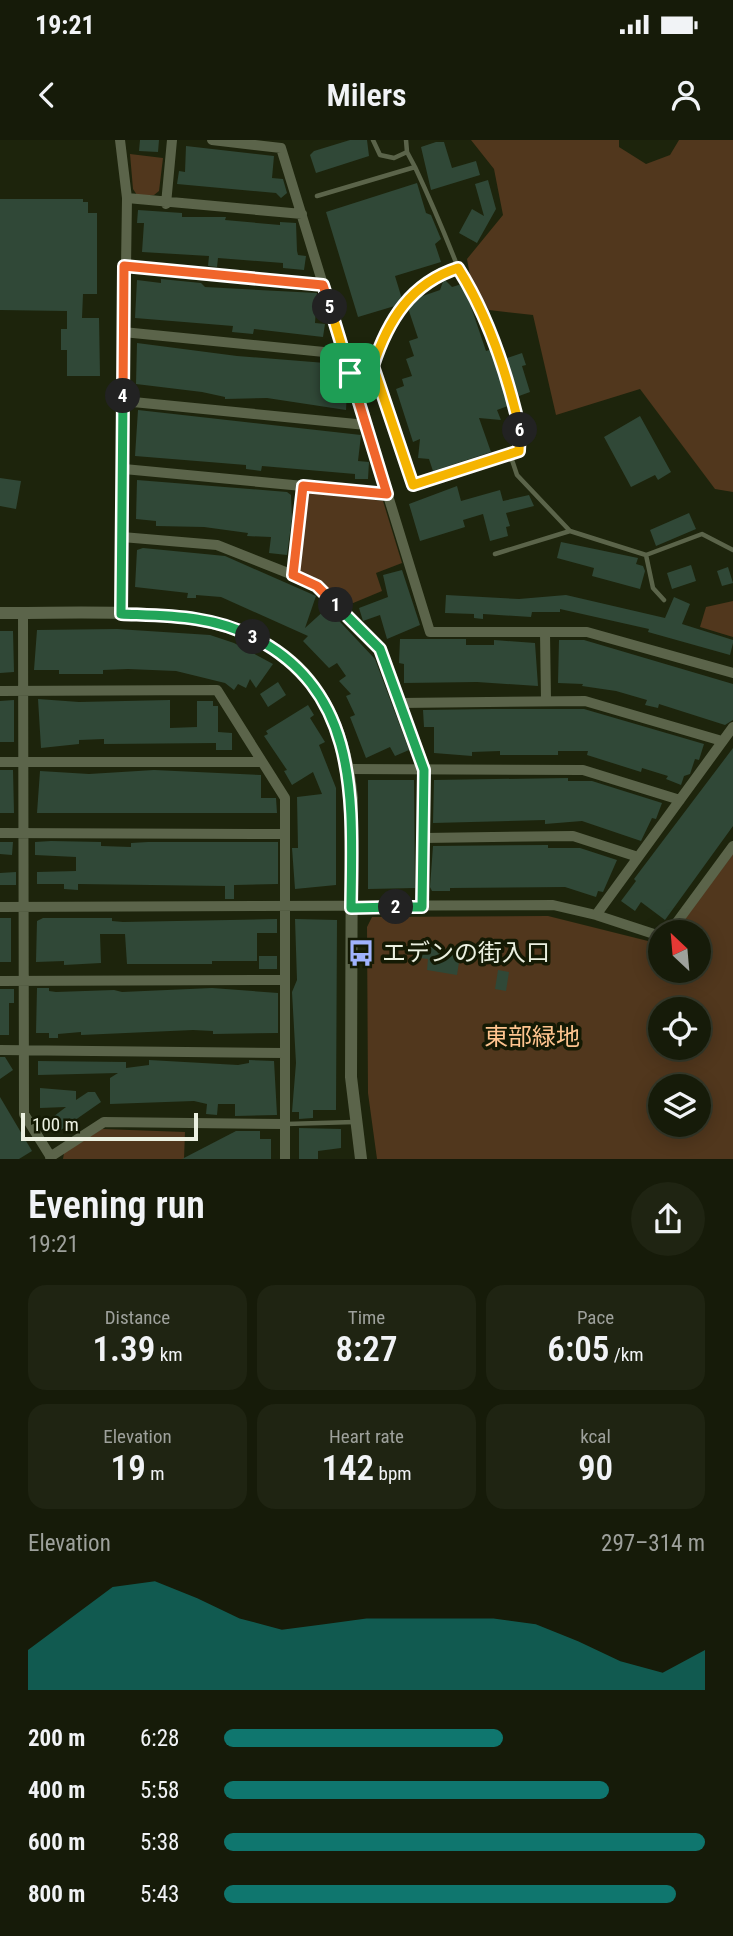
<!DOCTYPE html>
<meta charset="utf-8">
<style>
:root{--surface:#161b09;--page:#1f2412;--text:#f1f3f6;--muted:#9ea19c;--line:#35392a;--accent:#0f766e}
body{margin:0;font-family:"Roboto Condensed","Noto Sans JP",sans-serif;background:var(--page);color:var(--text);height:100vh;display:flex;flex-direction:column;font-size:26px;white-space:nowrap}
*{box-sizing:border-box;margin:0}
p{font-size:23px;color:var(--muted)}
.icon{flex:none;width:38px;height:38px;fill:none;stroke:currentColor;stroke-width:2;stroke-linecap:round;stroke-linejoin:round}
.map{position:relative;height:1019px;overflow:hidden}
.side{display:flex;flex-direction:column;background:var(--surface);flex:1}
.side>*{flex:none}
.needle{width:46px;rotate:334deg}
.controls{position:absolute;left:648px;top:780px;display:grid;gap:14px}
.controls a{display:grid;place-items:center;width:63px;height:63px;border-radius:50%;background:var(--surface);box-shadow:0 4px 18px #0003,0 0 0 2px var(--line);font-size:35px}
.scale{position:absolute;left:21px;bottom:18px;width:177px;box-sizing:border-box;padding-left:7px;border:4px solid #ebf0e1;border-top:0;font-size:19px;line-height:24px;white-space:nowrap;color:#ebf0e1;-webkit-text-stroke:5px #141a04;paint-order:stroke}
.pin{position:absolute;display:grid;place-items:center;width:60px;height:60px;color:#fff;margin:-30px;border-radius:14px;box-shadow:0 4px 10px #0006}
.km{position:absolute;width:35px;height:35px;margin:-18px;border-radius:50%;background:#222;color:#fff;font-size:19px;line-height:35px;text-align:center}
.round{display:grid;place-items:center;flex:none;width:74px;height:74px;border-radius:37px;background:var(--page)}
.headline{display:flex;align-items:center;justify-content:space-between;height:119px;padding:0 28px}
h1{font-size:38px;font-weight:600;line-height:52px}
.figures{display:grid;grid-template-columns:repeat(3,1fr);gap:10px;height:119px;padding:7px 28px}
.figures div{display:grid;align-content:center;border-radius:18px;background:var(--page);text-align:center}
.figures b{font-size:35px;font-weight:600}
.figures small{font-size:19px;font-weight:400}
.figures p{font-size:19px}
.chart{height:196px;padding:14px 28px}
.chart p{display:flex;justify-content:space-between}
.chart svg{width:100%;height:126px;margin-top:7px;fill:var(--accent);opacity:.7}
ul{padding:0 28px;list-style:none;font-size:23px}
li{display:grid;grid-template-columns:112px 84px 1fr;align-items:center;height:52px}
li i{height:18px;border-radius:9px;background:var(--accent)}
.status{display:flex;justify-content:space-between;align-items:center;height:49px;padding:0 35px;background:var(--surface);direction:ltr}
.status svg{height:19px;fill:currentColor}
header{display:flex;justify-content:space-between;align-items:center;height:91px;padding:0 28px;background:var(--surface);font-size:32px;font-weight:600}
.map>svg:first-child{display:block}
.green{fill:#51371d;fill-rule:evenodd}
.building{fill:#304837}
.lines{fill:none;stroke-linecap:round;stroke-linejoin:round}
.service{stroke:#5b644a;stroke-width:4.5}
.minor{stroke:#5b644a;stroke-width:10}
.tertiary{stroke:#5b644a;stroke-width:12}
.split-1-casing{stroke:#fff;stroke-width:14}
.split-2-casing{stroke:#fff;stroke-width:14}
.split-3-casing{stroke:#fff;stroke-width:14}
.split-4-casing{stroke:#fff;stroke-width:14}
.split-5-casing{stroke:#fff;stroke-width:14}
.split-6-casing{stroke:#fff;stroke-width:14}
.split-7-casing{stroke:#fff;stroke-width:14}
.split-1{stroke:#f0652b;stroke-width:9}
.split-2{stroke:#22a559;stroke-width:9}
.split-3{stroke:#22a559;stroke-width:9}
.split-4{stroke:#22a559;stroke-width:9}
.split-5{stroke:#f0652b;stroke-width:9}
.split-6{stroke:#f5b400;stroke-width:9}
.split-7{stroke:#f5b400;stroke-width:9}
.labels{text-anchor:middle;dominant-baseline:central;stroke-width:7;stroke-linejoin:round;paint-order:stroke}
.poi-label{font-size:24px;fill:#ebf0e1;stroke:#141a04;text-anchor:start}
.park-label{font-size:24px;fill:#fec48f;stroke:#141a04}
</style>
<div class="status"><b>19:21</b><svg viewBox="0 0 49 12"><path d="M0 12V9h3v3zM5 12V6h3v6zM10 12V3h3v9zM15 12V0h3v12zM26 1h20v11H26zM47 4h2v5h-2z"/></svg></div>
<header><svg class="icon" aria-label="back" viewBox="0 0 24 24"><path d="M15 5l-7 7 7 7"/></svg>Milers<svg class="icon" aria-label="person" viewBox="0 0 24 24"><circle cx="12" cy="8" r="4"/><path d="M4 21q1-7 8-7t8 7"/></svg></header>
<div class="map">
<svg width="733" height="1019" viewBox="0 0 733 1019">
<rect width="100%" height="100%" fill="#1d240c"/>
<path class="green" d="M471,0H619V7L646,24L670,15L679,0H733V352L715,349L640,249L556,275L533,175L489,170L471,141L467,119L503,75L494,29Z
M130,14L163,18L159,51L154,55H137L133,49Z
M308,352L383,361L402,423L376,433L382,451L346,466L321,443L300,433Z
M733,461V497L700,487L706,467Z
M733,714V1019H377L368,953L367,787L372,777L548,776L660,804V831H698V793H674ZM660,870H698V908H660ZM660,947H698V985H660Z
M102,989L185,992L184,1019H63L64,1013Z"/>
<path class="building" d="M140,0H159L158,12L139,11Z
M350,0H367L369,16L316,33L310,15L314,11Z
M436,2H444L452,28L476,21L480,35L431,50L421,7Z
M186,6L274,16L272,38L283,39L287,53L281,58L276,53L177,44L179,31L185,32Z
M488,40L496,69L477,103L459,93L472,69L484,76L475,44Z
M417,43L426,73L431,75L441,99L435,104L441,122L395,136L402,159L398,165L358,177L326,72Z
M0,59H83V62H88V73H97V154H83L82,178H99L100,236H67V210H61V189H67V171L0,170Z
M138,70L182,73V77H226L225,80L280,85V82L296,83L297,111L298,115L306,116L304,130L283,128V123L218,118L217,127L208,126L209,116L142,112L144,83H137Z
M161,139L201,143L205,147L317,153L315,183L325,184L323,197L254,189L253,194L232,192L233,186L135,178L137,140L161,143Z
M444,139L452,147L462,144L464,146L486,211L493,209L511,265L497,270L501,280L479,278L491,312L433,331L429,319L418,318L420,299L413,302L396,249L404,246L402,239L412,236L406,219L414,216L409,201L418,198L408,168L417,158L440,150Z
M137,203L237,216L338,224L335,251L347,252L346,270L267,258L225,259V257L202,252L136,244Z
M522,213L526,225L522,226L530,252L519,256L507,218Z
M138,270L361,295L358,321L369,322L368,339H355V334L262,326L261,331L246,329V325L135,316Z
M640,276L671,332L658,340L655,335L631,347L604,297Z
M0,338L21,341L16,369L0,366Z
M137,340L287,352L291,355L292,378L287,415L269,413L271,397L247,396L248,393L204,387L156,386V381L136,379Z
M457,346L461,361L500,350L503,361L529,355L534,366L506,373L510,386L506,387L508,396L490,401L483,374L463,380L465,387L420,401L409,364Z
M689,373L696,389L656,406L650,390Z
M561,402L638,418L636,424L643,426L645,431L640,449L592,436L594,428L557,418Z
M143,408L225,416L316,456L305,488L327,468L375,519L409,610L395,616L390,607L366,618L350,577L355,575L346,556L351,554L339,541L346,536L337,523L329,528L303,501L308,496L221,457L196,455V458H187L188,453L135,447L137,410Z
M691,425L696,441L672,449L667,433Z
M728,427L733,443L722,446L717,431Z
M402,430L420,485L387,499L380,475L363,481L359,468L388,457L383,435Z
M446,455L519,459L566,455L665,478L674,457L690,464L682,484L733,500V503L730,515L648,492L649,489L560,469V472H532L531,477L483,474V479L474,478V474L445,473Z
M117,489L210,495L234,503L273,524L256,548L250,539L246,548L238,544L234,550L225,543L176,531L128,529L103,530V534H59V530H34L37,490Z
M0,491H13L14,532L0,533Z
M400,499H466V505H494V500L535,503L538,546L477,542L404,543V524L399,523Z
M559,500H584L733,544V580L725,585L659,564L658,568L645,565L647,560L616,551L582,546L583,544L558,543Z
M278,542L286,555L268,567L260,554Z
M38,559L79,562L170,560V588L197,587V561H213V566H218V592L232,593V610H216V603L104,604V599L79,600V604L41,608Z
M14,560V602H0V561Z
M308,565L314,575L310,578L325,602L319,605L336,648V745L295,749L292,708H298L297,657L322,654L313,632L292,645L284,631L287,630L264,596L268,594L266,591Z
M493,569H584L704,604L699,620L695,619L690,634L684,636L681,645L666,639L668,636L642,628L641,632L587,615L588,611H558V615H500V611L472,612V616L434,613V587H424L423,570Z
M733,608V686L665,780L641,762L635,771L621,761L636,741L634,739Z
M0,630H13L14,673H0Z
M154,630L261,635V658H276L277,673H37L40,631L89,634Z
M568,638V641H592L662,663L656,679L652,678L641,701L582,681L545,684V680L433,683L434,640Z
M368,640H414L415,748L368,749Z
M51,701L101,702V706L131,707V703L148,702H278V744L234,745V759H225V746L78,744V750L64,749V744H37V732L76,731V717L35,715V702Z
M0,702H13L12,715L0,714Z
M548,705V708H580L617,720L603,752L598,751L596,757L565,747L450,748V751H432L430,747L433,706Z
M16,732V745H0V733Z
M0,778H11V822H0Z
M43,778H112V781L123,782L277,779V793H257V821H212V824H127L125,794H100L101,823L64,825V821L36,822L37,781Z
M295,779L337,780L336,970H313V978L299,979V972H292L296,923L292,852L297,840Z
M422,805L441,808L440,813L460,816L457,835L427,830L428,819L420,818Z
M259,816H277V829H259Z
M498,830L509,832L506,851L495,849Z
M37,848H49V851L56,852L114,850L122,852L212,848L278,853V893L213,894V891L193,890L81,895V892L58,894V898H49V893H36Z
M0,849H14V863H9V895H0Z
M0,917H5L13,930L0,939Z
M149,920L238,925L249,923V920L274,921L277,975L235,976V964H218L217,975L206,974L207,964L194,961L110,964V938L118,933L38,935V921L126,922V928L149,925Z
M40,948L76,951V960L88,952H95L101,962L58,992L49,980L66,967L40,968Z
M0,957L32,1011L19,1019H0Z
M299,988L341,989V1008L318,1011V1019H299Z
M236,991H260V999H271V1019H182Z"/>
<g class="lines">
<path class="service" d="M373,0L380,15L394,18L407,12L406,0
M407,12L415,27
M317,56L415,27C430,59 444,92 457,125C460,132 464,137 468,144C491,186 526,263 519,311L413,345L373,226
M350,233L373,226C388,180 411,143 458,128
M510,314L517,335L570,391L646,415L653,448L664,460
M495,414L570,391
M646,415L702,394L733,410
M286,984L354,982"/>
<path class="minor" d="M120,0L127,58L121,474
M212,0L281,8L430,492H587L733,533
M127,58L302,74
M166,64L172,0
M124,126L323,144
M123,192L344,214
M123,261L366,285
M124,329L387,354
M122,397L217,405L293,435L317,446L380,509L424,630L422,767
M293,435L303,346
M23,473L24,974L52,1019
M545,493L546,560
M0,551L217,550L285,658V1019
M400,563L585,561L722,601
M0,622H262
M349,629L583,630L680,660
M0,693L285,694
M424,698L573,696L638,717
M0,767L553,765L596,775L660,796
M596,775L733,587
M669,793L733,706
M0,841L285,840
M0,910L285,913
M50,1017L104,982L284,984"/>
<path class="tertiary" d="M0,473C160,474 330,448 352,658L351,937L361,1019"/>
</g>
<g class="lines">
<defs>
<path id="split-1" d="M336,465L317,446L293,435L303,346L387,354L350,233"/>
<path id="split-2" d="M336,465L380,509L424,630L422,767H396"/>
<path id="split-3" d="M253,497C362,552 352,664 351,768L396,767"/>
<path id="split-4" d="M123,256L121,474C166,476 212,475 253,497"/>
<path id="split-5" d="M123,256L124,126L323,145L330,167"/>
<path id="split-6" d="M330,167L350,233L373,226L413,345L519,311L520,290"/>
<path id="split-7" d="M350,233L373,226C388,180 411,143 458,128C489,177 507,233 520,290"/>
</defs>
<use href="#split-1" class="split-1-casing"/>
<use href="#split-2" class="split-2-casing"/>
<use href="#split-3" class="split-3-casing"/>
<use href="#split-4" class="split-4-casing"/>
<use href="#split-5" class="split-5-casing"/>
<use href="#split-6" class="split-6-casing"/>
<use href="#split-7" class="split-7-casing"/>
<use href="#split-1" class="split-1"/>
<use href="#split-2" class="split-2"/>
<use href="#split-3" class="split-3"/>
<use href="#split-4" class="split-4"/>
<use href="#split-5" class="split-5"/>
<use href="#split-6" class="split-6"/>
<use href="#split-7" class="split-7"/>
</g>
<defs>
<symbol id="bus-bare" viewBox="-9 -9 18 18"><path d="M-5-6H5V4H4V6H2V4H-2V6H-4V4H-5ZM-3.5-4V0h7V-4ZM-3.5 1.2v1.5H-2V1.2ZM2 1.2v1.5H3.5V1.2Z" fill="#a0b3fd" stroke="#141a04" stroke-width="2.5" paint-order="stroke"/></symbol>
</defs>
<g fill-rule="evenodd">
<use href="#bus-bare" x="342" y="794" width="38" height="38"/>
</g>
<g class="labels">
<g class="poi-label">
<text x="382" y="813">エデンの街入口</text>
</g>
<g class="park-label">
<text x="532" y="897">東部緑地</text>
</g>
</g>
</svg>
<div class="controls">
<a><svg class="needle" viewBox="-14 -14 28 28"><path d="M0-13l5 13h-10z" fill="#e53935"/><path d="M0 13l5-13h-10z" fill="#9ea19c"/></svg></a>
<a><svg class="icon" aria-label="locate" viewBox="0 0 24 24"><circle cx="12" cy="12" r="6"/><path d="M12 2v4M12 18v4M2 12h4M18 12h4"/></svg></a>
<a><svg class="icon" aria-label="layers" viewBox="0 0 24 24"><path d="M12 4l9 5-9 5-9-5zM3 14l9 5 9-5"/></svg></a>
</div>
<div class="scale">100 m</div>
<div class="pin" style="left:350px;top:233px;background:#1e9e55"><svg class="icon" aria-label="arrive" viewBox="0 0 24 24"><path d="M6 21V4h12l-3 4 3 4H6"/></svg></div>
<b class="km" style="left:336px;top:465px">1</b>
<b class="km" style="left:396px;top:767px">2</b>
<b class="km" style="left:253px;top:497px">3</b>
<b class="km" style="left:123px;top:256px">4</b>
<b class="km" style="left:330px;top:167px">5</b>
<b class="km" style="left:520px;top:290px">6</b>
</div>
<section class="side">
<div class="headline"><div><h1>Evening run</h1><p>19:21</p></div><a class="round"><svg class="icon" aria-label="share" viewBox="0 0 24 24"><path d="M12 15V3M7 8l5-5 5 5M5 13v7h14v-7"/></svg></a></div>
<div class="figures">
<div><p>Distance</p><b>1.39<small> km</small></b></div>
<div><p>Time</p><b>8:27</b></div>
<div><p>Pace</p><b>6:05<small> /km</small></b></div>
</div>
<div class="figures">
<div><p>Elevation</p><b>19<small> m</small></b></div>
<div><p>Heart rate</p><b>142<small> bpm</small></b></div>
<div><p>kcal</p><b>90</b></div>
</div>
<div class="chart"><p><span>Elevation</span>297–314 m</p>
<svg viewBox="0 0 160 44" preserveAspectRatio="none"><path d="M0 44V30L10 19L20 8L30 6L40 12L50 19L60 23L70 21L80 19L90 19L100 19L110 19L120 21L130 27L140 34L150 38L160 30V44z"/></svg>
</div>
<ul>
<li><b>200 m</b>6:28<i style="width:58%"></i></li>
<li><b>400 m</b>5:58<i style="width:80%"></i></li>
<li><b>600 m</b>5:38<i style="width:100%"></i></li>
<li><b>800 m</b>5:43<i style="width:94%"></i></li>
</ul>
</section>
